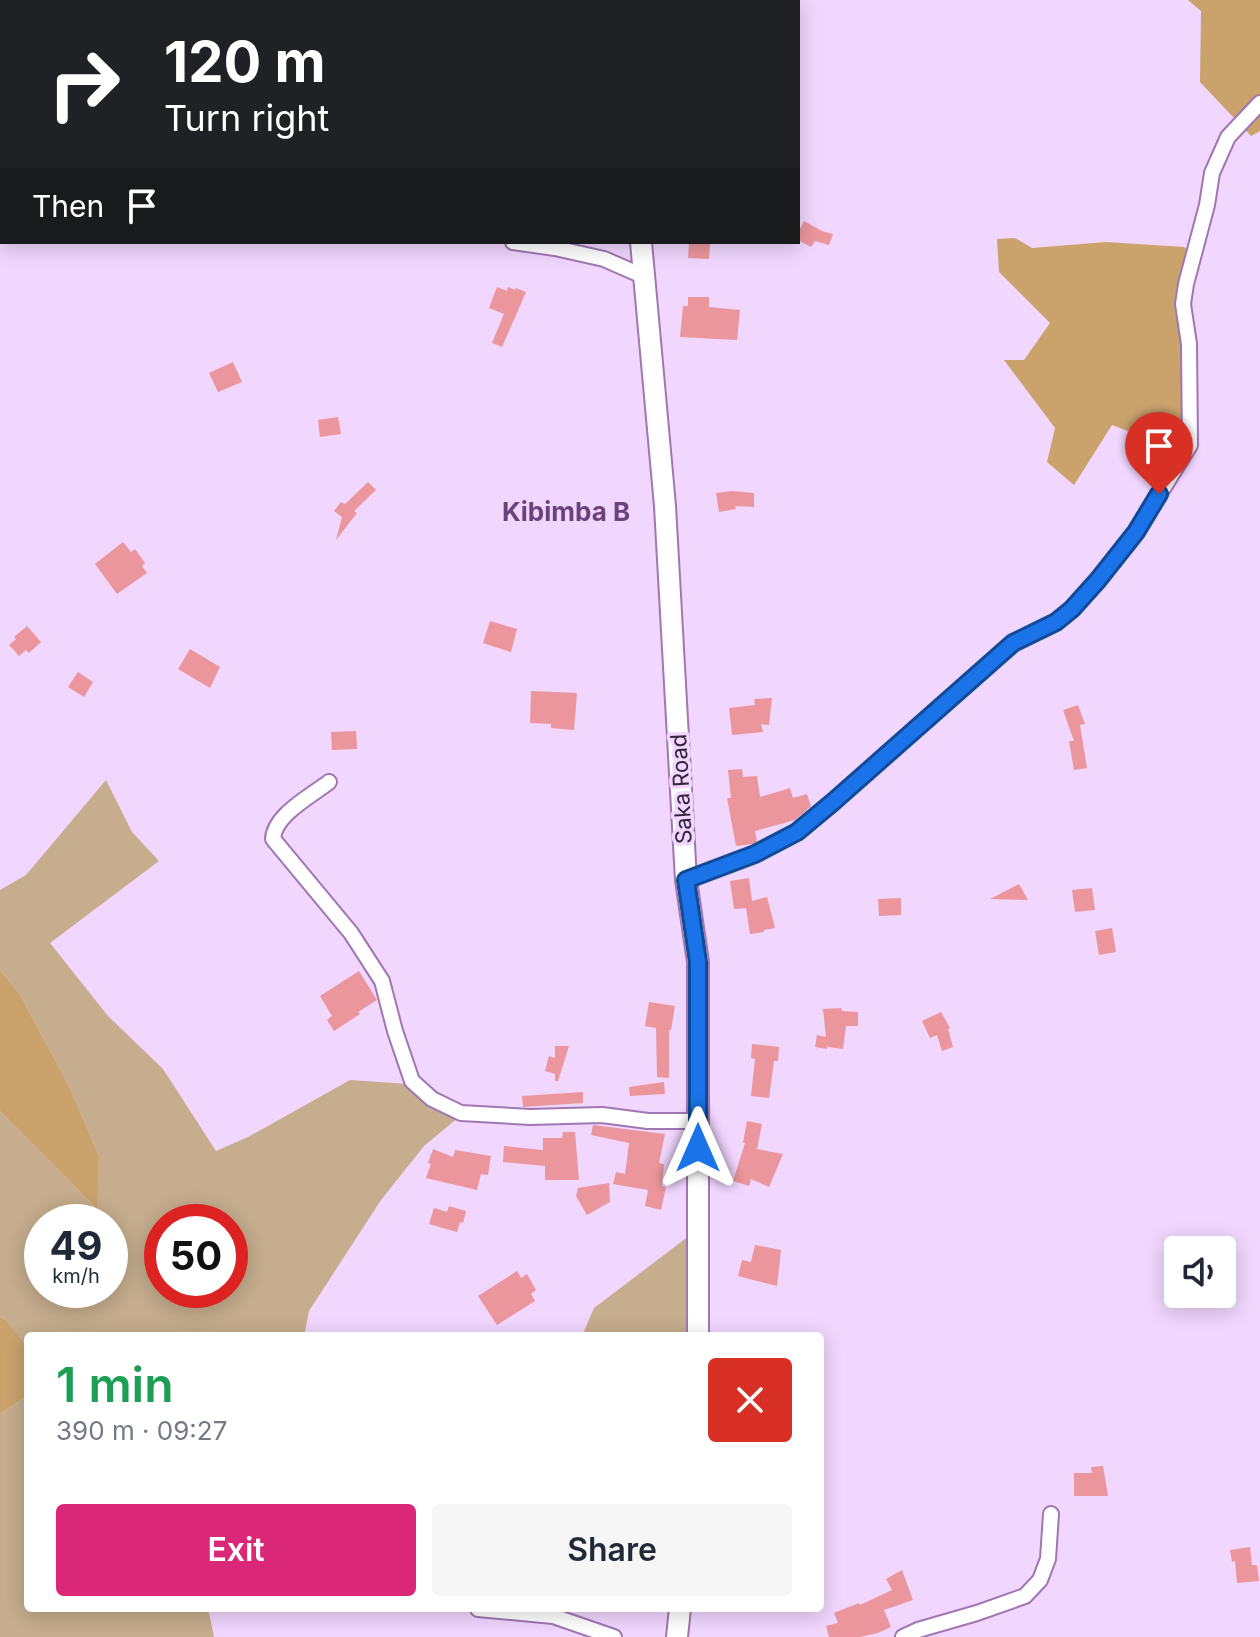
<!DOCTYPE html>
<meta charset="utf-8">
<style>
:root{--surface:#fff;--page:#f6f6f7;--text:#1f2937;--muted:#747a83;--accent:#db2777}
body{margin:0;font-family:Inter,sans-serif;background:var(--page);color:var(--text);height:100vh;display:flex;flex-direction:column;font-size:30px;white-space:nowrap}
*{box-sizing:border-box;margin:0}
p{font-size:26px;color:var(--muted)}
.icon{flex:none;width:44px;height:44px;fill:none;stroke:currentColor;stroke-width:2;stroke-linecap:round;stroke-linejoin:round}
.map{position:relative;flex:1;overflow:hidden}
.details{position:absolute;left:24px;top:1332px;width:800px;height:280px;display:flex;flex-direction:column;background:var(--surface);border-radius:8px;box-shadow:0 4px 20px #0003}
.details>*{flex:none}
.hud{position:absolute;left:0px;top:0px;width:800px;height:244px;box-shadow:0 4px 20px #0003;background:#202124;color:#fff;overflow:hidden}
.buttons{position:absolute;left:1164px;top:1236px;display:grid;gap:16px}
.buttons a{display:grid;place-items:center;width:72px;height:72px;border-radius:8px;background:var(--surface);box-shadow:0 4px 20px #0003;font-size:40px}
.speed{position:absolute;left:24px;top:1204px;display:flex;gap:16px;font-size:40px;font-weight:700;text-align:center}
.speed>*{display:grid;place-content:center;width:104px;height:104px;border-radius:50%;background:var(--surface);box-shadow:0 4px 20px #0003;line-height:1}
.speed small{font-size:20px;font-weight:400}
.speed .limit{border:12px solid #d22;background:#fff;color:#111}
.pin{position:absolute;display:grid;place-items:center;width:68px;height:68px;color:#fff;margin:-82px -34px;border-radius:50% 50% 50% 0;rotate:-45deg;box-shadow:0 0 8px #0007}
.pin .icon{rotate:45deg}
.me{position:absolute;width:88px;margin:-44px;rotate:0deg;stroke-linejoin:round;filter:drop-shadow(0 0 6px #0008)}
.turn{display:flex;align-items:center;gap:28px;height:168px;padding:0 32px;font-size:36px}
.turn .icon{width:104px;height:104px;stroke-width:2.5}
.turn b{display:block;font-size:56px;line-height:68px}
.then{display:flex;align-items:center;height:76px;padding:0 32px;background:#0003;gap:16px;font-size:30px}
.round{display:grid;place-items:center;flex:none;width:84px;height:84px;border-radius:8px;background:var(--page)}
.head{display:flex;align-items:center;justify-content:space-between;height:136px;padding:0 32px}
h1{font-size:48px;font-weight:600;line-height:60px;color:#1e9e55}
.button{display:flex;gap:16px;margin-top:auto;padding:16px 32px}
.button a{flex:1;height:92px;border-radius:8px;background:var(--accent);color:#fff;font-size:32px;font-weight:600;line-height:92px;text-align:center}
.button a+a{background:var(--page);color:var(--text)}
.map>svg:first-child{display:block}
</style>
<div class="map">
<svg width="1260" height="1637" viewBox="0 0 1260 1637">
<rect width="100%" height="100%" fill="#f1d6fe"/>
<g fill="#c5ad8d" fill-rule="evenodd">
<path d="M106 780 132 832 159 861 50 943 108 1016 163 1069 216 1151 248 1137 350 1080 408 1084 459 1117 424 1146 381 1200 309 1311 304 1336H28V1347L6 1320 0 1317V1111L96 1208 99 1156 69 1086 19 993 0 970V890L26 875ZM42 1222H110V1290H42ZM162 1222H230V1290H162Z"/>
<path d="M689 1236 687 1336H582L594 1308Z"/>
<path d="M28 1395V1608H208L214 1637H0V1414Z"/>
</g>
<g fill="#c9a26c">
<path d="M1188 0H1260V131L1251 136 1200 82 1201 11Z"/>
<path d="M1015 238 1032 248 1106 242 1184 247 1191 252 1185 345 1183 452 1112 425 1074 485 1047 462 1055 428 1004 360H1024L1050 323 999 272 997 239Z"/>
<path d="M0 970 19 993 69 1086 99 1156 97 1209 0 1111Z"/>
<path d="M0 1317 6 1320 28 1347V1395L0 1414Z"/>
</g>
<g fill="#ea969c">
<path d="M804 221 822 231 833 234 829 245 815 241 811 247 798 240V233Z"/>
<path d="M689 242H710L709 259 688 258Z"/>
<path d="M497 287 507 291 508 287 515 290 516 288 526 292 502 347 492 343 504 314 489 308Z"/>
<path d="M688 297H709V307L740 310 737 340 680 337 683 306H688Z"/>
<path d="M233 362 242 382 218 392 209 373Z"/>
<path d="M338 417 341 434 320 437 318 420Z"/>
<path d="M368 482 376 490 354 511 357 513 336 540 342 517 334 511 341 502 345 504Z"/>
<path d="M732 491 754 493V507L735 506 736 509 719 512 716 493Z"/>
<path d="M123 542 131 552 135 549 145 563 142 566 147 573 117 594 95 564Z"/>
<path d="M490 621 517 629 511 652 483 643Z"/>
<path d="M27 626 41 642 29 653 26 650 19 656 9 645 16 639 14 637Z"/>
<path d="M190 649 220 667 210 688 178 669Z"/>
<path d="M78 672 93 682 84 697 68 687Z"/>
<path d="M531 691 577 693 574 730 551 728V724L530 723Z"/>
<path d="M772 698 769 725 761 724 763 732 732 735 729 708 755 705 754 699Z"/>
<path d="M1078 705 1085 724 1080 725 1087 768 1074 770 1069 741H1074L1063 710Z"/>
<path d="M356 731 357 749 332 750 331 732Z"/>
<path d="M742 769 743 777 757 776 760 797 790 788 793 798 807 794 811 807 807 809V810L795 820 755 831 757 842 753 844 736 846 727 798H731L728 770Z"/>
<path d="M749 878 752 901 767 897 775 928 764 930V932L750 934 746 908 734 909 730 881Z"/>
<path d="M1019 884 1028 900 990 899Z"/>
<path d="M1092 888 1095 910 1075 912 1072 890Z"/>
<path d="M901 898V915L879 916 878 899Z"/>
<path d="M1112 928 1116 952 1099 955 1095 931Z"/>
<path d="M359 971 377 1000 358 1012 360 1014 334 1031 327 1020 332 1016 320 996Z"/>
<path d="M649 1002 675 1006 671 1030H669V1078L657 1077 656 1028 645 1026Z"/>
<path d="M841 1008 842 1011 858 1012V1026H846L843 1049 828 1047 827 1045V1049L815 1047 817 1035 826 1037 823 1009Z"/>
<path d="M941 1012 950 1028 948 1029 953 1047 942 1051 937 1035 930 1038 922 1021Z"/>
<path d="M752 1044 779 1047 778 1061H774L769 1098 751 1096 755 1059 751 1058Z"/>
<path d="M555 1046H569L558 1081H555V1074L545 1071 549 1056 555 1058Z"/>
<path d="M664 1082 665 1094 630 1096 629 1087Z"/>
<path d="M583 1092V1103L523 1107 522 1096Z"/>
<path d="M747 1121 762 1124 757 1149 783 1154 769 1187 751 1179 749 1186 733 1181 745 1143H743Z"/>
<path d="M593 1125 665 1134 659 1163 664 1164 662 1186 666 1187 661 1210 645 1206 648 1190 613 1184 616 1172 625 1174 629 1143 591 1135Z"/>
<path d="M563 1132H575L579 1180H545V1166L503 1162 504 1146 543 1150V1138H562Z"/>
<path d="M433 1149 453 1157 455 1150 491 1156 488 1175 481 1174 477 1190 426 1178 431 1164 428 1163Z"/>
<path d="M609 1183 610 1202 587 1215 576 1196 578 1188Z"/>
<path d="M449 1206 466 1211 463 1223 460 1222 457 1232 429 1224 434 1208 447 1212Z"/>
<path d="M755 1245 781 1250 777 1286 738 1276 742 1260 751 1262Z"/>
<path d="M517 1271 521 1278 527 1274 536 1290 531 1294 535 1301 497 1325 478 1296Z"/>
<path d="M1103 1466 1108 1496H1074V1473H1092L1091 1467Z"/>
<path d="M1250 1547 1252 1565H1257L1259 1581 1237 1583 1235 1561 1232 1562 1230 1550Z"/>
<path d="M902 1570 913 1600 884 1610 891 1627 878 1633 860 1637H829L826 1626 838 1623 834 1613 859 1603 860 1605 892 1590 886 1579Z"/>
</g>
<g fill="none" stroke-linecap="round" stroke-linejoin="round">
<g stroke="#a076b3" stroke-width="18">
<g id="street">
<path d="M201 0 204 2"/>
<path d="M513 242 555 248 604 259 643 276"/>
<path d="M329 782C311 796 274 815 273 839L351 933 382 981 395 1031 412 1081 432 1099 461 1113 530 1117 602 1115 648 1121H698"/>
<path d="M686 880 755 854 797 832 833 802 1013 643 1056 622 1072 609 1098 580 1136 532 1190 445 1189 344 1183 304 1186 284 1207 205 1212 173 1228 137 1260 103"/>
<path d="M478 1609 553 1616 614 1637"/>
<path d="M903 1637 918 1630 977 1613 1025 1596 1040 1580 1048 1559 1051 1514"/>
</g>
</g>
<g stroke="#a076b3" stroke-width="24">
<g id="secondary">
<path d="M639 0V2"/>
<path d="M641 242 665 506 686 880 698 962V1336"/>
<path d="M677 1637 680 1608"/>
</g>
</g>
<use href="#street" stroke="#fff" stroke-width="14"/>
<use href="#secondary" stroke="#fff" stroke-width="20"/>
</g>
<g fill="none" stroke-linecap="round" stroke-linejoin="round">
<g stroke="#114b97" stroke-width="20">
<path id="route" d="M698 1148V962L686 880 755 854 797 832 833 802 1013 643 1056 622 1072 609 1098 580 1136 532 1159 494"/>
</g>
<use href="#route" stroke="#1a73e8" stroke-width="14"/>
</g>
<g text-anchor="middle" stroke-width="7" stroke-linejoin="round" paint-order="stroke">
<g font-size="22" fill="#35243d" stroke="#f1d6fe">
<text transform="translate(681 789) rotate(-93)" y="8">Saka Road</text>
</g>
<g font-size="26" font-weight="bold" fill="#6b437c" stroke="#f1d6fe">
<text x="566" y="521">Kibimba B</text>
</g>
</g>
</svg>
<div class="buttons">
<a><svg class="icon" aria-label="sound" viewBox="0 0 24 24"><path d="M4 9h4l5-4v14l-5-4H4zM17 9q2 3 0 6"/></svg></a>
</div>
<div class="speed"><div>49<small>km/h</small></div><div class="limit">50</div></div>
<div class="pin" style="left:1159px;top:494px;background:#d93025"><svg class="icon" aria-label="arrive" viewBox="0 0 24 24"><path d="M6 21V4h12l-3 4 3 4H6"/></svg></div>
<svg class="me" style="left:698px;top:1148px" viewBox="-20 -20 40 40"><path d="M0-17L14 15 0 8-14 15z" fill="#1a73e8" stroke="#fff" stroke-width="4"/></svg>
<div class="hud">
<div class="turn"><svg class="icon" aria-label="right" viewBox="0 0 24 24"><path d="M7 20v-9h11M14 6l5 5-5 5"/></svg><div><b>120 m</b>Turn right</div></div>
<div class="then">Then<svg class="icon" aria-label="arrive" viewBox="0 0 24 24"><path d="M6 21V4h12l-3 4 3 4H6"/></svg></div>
</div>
<section class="details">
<div class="head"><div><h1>1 min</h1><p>390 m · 09:27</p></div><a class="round" style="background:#d93025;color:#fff"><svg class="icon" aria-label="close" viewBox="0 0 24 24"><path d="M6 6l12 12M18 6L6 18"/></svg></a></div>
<div class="button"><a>Exit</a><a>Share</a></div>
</section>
</div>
